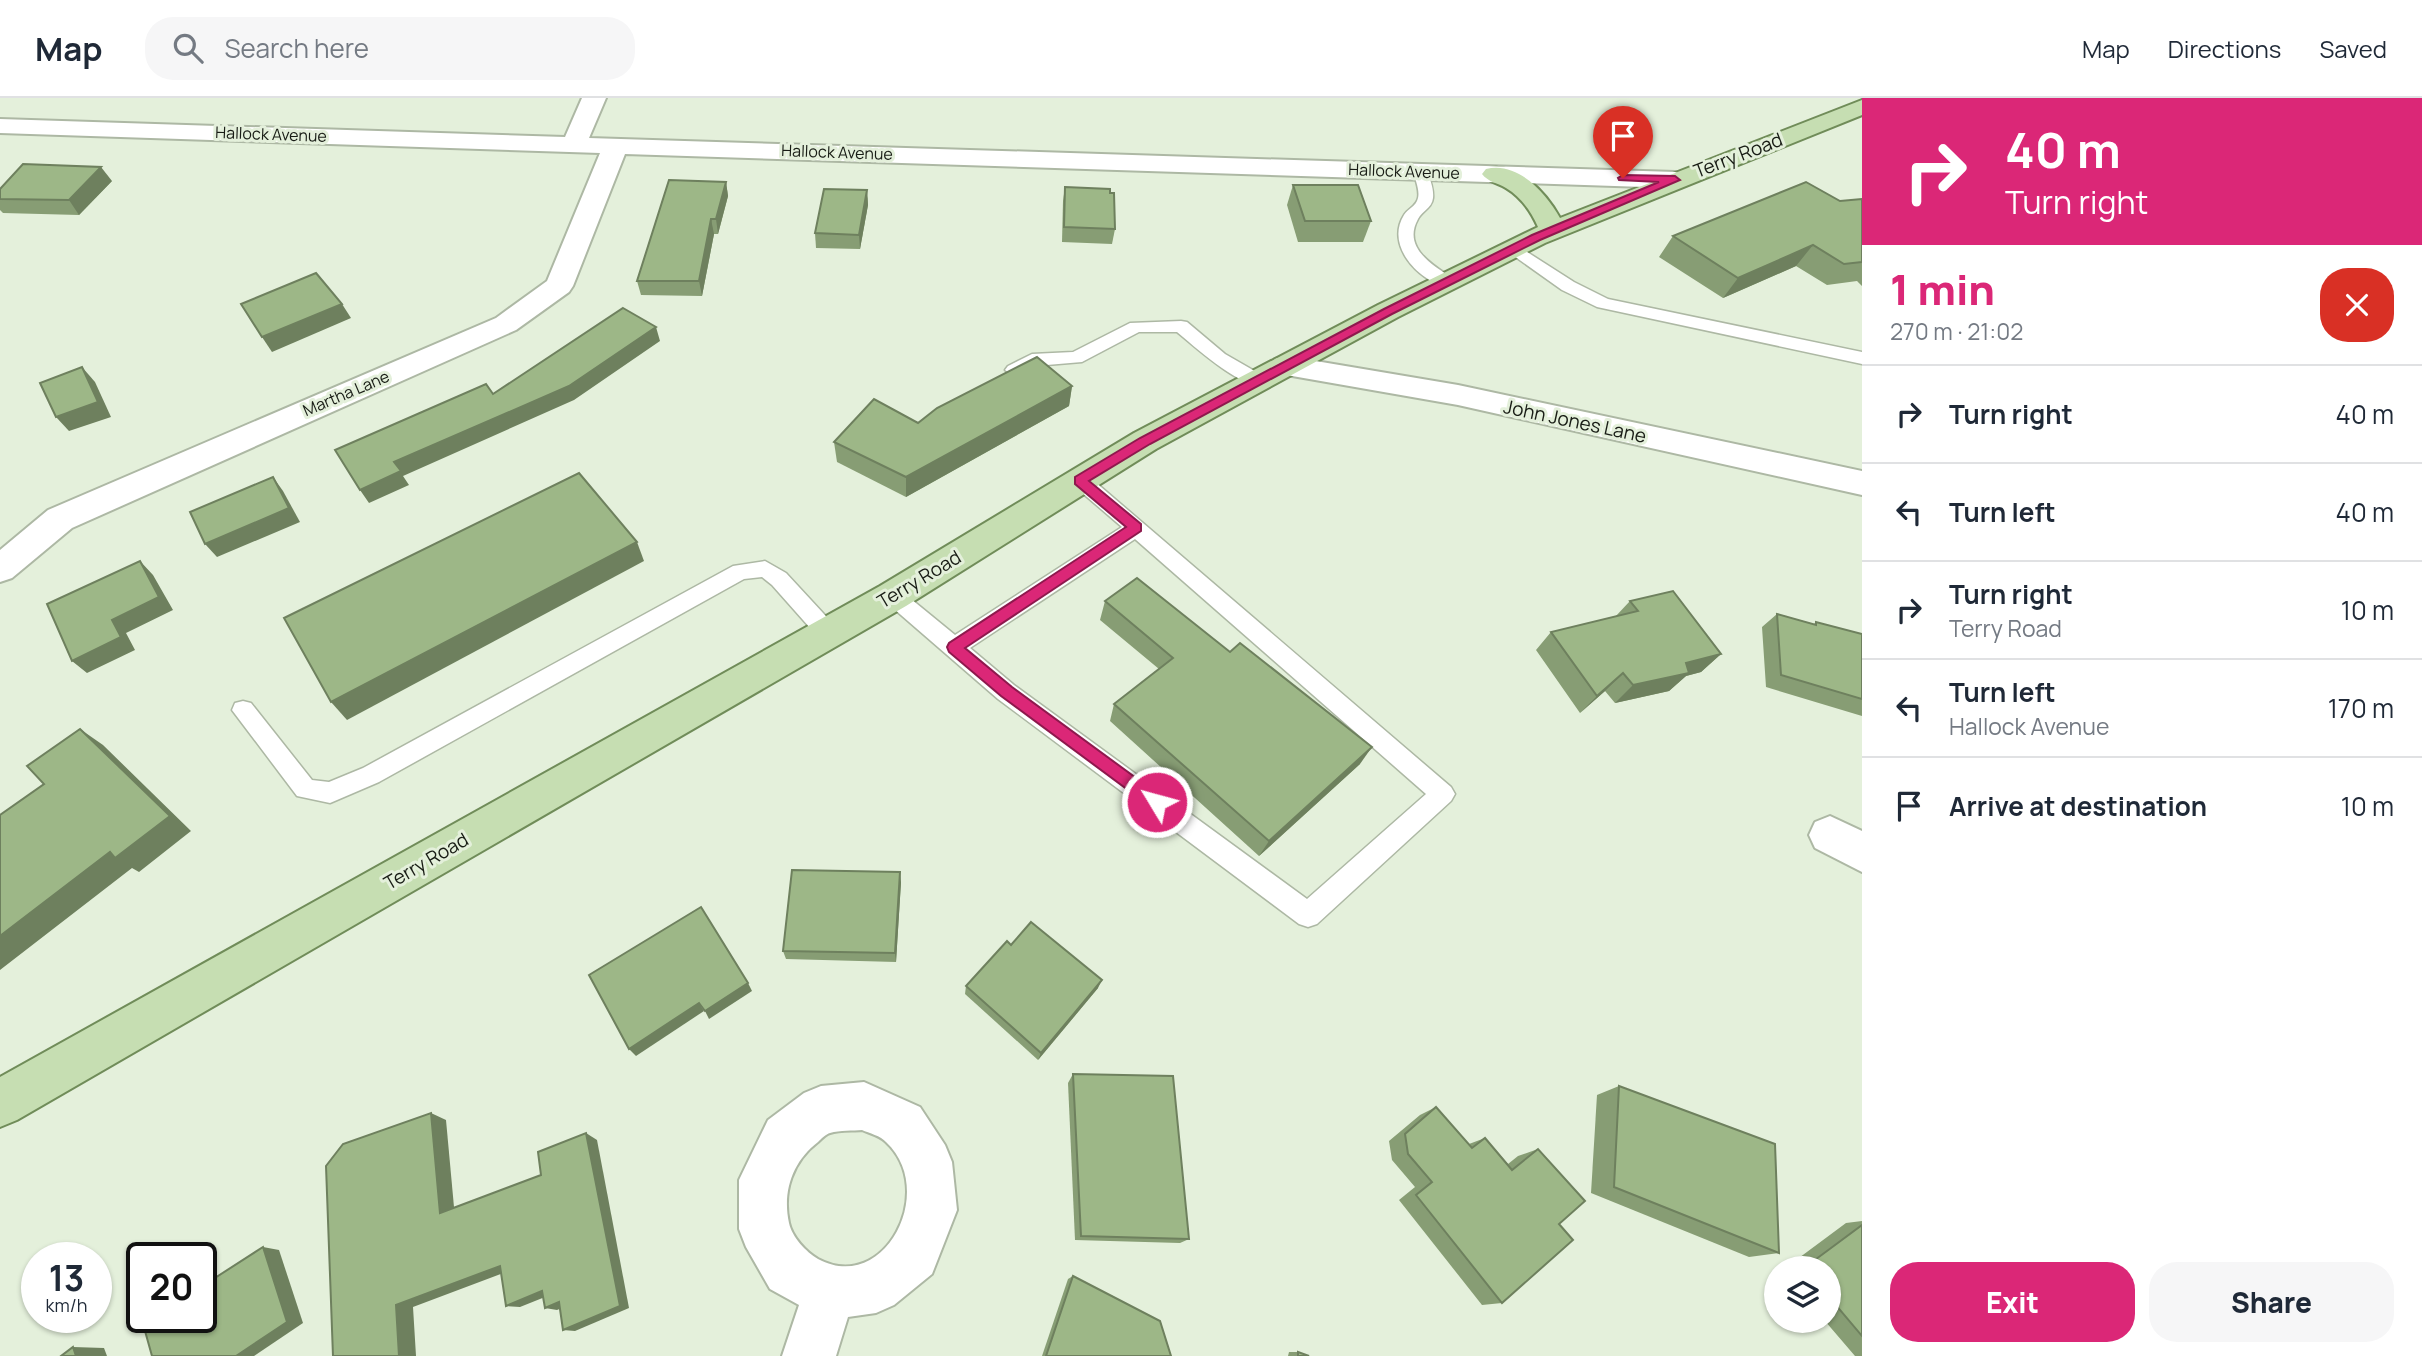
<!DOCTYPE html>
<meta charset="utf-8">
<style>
:root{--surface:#fff;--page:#f6f6f7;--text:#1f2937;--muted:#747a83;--line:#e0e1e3;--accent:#db2777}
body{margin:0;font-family:Manrope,sans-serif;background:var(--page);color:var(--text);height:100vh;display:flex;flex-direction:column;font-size:26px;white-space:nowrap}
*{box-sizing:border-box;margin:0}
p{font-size:23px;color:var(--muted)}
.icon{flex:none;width:38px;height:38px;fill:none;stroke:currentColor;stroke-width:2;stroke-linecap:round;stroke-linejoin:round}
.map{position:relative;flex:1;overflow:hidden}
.details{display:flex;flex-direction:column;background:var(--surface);width:560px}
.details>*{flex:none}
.top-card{background:#db2777;color:#fff;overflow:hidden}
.fabs{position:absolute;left:1764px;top:1158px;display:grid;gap:14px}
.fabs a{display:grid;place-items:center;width:77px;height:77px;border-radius:50%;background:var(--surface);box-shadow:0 2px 5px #0004;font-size:35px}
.speed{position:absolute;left:21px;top:1144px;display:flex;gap:14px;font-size:35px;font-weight:700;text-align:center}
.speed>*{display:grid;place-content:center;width:91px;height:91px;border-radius:50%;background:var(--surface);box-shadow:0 2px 5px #0004;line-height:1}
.speed small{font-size:18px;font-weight:400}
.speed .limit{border:4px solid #111;border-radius:10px;background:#fff;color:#111}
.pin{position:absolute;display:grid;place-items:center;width:60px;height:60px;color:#fff;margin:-72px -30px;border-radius:50% 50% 50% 0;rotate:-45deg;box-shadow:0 0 7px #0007}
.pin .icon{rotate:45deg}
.me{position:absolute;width:77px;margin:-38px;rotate:307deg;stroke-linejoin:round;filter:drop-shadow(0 0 5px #0008)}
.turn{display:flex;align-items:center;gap:24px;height:147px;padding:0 28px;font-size:32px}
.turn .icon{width:91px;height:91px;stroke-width:2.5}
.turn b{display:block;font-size:49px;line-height:60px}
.round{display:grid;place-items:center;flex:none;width:74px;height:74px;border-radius:28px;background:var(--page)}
.head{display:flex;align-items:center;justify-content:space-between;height:119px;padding:0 28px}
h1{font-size:42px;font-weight:800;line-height:52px;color:var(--accent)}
.action{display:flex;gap:14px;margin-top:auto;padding:14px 28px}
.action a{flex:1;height:80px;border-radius:28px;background:var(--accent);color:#fff;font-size:28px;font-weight:800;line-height:80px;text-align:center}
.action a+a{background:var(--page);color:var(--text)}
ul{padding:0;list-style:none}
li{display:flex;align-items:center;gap:21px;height:98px;padding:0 28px;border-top:2px solid var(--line)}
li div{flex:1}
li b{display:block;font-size:26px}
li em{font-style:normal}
header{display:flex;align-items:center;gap:42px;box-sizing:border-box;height:98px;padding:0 35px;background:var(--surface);border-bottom:2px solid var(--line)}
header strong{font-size:33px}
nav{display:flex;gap:38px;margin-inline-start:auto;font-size:24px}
.search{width:490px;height:63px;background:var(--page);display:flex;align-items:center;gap:18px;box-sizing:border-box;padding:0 24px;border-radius:28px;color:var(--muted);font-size:26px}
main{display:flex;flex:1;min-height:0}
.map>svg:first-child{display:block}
</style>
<header>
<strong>Map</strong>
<div class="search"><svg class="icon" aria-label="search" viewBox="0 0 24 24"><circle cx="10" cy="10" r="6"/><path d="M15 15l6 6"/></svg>Search here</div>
<nav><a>Map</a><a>Directions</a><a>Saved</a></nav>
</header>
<main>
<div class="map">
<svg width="1862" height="1258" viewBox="0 0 1862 1258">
<rect width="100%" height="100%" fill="#e4f0db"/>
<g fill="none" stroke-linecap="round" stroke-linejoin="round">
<g stroke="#adb8a4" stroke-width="3">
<g id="service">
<path d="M1420 69 1427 73C1430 81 1434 91 1433 100 1432 110 1422 113 1418 121 1402 150 1433 167 1452 180L1454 184 1446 189C1418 182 1385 147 1404 117 1408 110 1416 109 1418 100 1420 92 1415 81 1413 73Z"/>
<path d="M1513 145 1574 184 1608 201 1862 254V266L1597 209 1562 192 1507 153 1505 150Z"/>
<path d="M1181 223 1187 224 1225 256 1265 279 1268 283 1265 287C1243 293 1194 248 1177 234H1139L1082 264 1035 268 1014 278 1005 272 1008 268 1032 256 1073 254 1130 225Z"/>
<path d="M1080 375 1087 377 1451 689 1455 696 1451 703 1317 826 1308 829 1299 826 998 601 886 504 883 498 886 492 893 490 900 492 955 537 1122 429 1073 387 1070 382 1073 377ZM1135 441 1426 696 1307 801 1014 587 970 550Z"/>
<path d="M765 463 786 475 835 528 838 534 835 540 827 543 819 540 772 487 762 479 744 481 379 684 330 705 297 698 232 612 235 605 243 603 251 605 312 682 329 684 363 670 733 468Z"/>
</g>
</g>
<g stroke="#adb8a4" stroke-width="4">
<g id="minor">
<path d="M582 0H606L589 40 1675 74 1684 77 1688 82 1684 87 1675 90 625 56 573 188 569 194 516 232 72 430 12 480 0 484V452L48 412 496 220 547 183 600 55 0 35V21L565 39Z"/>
<path d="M1286 258 1458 287 1862 373V397L1458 307 1275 275 1271 268 1275 261Z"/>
<path d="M1830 718 1862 733V774L1815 750 1809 737 1815 724Z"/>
<path d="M864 984 920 1009 945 1047 952 1064 957 1112 932 1176 894 1207 876 1215 848 1219 836 1258H782L799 1207 770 1191 746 1149 739 1131V1082L768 1022 804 995 821 988ZM862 1032C869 1035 881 1038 886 1044 938 1092 885 1197 818 1161 806 1154 792 1139 789 1125 782 1093 793 1063 818 1044 821 1041 826 1036 830 1035 840 1032 853 1033 862 1032Z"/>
</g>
</g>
<g stroke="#708c59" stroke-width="4">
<path id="primary" d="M1862 2V17L1545 145 1398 219 1156 351 906 508 17 1022 0 1029V979L880 488 1134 335 1378 207 1538 129C1531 113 1521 99 1506 90 1498 85 1488 84 1482 76L1486 71C1518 63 1546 95 1560 120Z"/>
</g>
<use href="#service" fill="#fff" fill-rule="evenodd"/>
<use href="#minor" fill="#fff" fill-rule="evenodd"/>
<use href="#primary" fill="#c6deb2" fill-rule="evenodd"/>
</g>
<g fill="#879d74">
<path d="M112 83 79 117 3 115 0 112V91Z"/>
<path d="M726 84 728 98 718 136H714L702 198 641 197 637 183Z"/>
<path d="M1293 87 1371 123 1363 144H1298L1287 107Z"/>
<path d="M1065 89 1115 131 1112 146 1062 144 1063 103Z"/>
<path d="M867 92 868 107 860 151 816 150 815 135Z"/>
<path d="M1862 101V188L1857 183 1827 187 1796 168 1723 200 1659 159 1673 138 1840 103Z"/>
<path d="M1072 288 1069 308 906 399 837 364 834 344Z"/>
<path d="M1105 503 1360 666 1259 758 1110 623 1114 606 1159 571 1100 522Z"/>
<path d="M1630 503 1721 556 1701 574 1686 578 1669 593 1615 605 1605 593 1580 615 1536 552 1551 534 1615 519Z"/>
<path d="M1777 516 1814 526 1816 524 1862 536V618L1766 589 1762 529Z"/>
<path d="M901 784 896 864 786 861 783 853Z"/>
<path d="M1011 847 1098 890 1038 962 965 896 966 888Z"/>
<path d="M1073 976 1189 1141 1180 1145 1075 1142 1068 985Z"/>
<path d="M1619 988 1779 1155 1749 1159 1591 1095 1597 997Z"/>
<path d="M1436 1009 1469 1046 1485 1040 1508 1066 1518 1058 1538 1051 1559 1126 1502 1205 1482 1207 1399 1102 1415 1089 1392 1062 1389 1043 1420 1017Z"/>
<path d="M1862 1123V1258H1855L1825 1223H1829V1171H1784L1846 1125Z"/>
<path d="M1073 1178 1171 1258H1042L1068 1181Z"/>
<path d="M1289 1254H1298L1309 1258H1288Z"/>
</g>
<g fill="#6e805e">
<path d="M101 69 112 83 79 117 69 102Z"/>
<path d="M726 84 728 98 718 136 716 121Z"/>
<path d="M867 92 868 107 860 151 859 137Z"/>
<path d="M711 121 714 136 702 198 699 183Z"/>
<path d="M1813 147 1796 168 1723 200 1738 180Z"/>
<path d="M342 206 351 220 272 254 262 239Z"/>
<path d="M656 229 660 243 574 302 403 378 409 387 369 405 360 392 394 364Z"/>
<path d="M82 269 95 284 111 319 69 333 56 319Z"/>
<path d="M1072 288 1069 308 906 399V379Z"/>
<path d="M273 379 283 393 300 424 217 459 205 446Z"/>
<path d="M637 444 644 463 347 622 331 604Z"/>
<path d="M140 463 153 477 173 512 126 535 135 552 87 575 72 563 112 522Z"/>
<path d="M1721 556 1701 574 1686 578 1669 593 1615 605 1633 587 1686 565Z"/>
<path d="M1623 575 1605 593 1580 615 1597 598Z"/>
<path d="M80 631 103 647 191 733 139 774 132 770 0 872V838Z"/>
<path d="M1372 649 1360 666 1259 758 1269 743Z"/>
<path d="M900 774 901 784 896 864 895 855Z"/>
<path d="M1102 882 1098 890 1038 962 1041 955Z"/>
<path d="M748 885 752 893 709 921 705 913Z"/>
<path d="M699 905 704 913 636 958 629 951Z"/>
<path d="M431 1015 446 1022 455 1120 440 1115Z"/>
<path d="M586 1035 597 1042 629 1210 575 1233 563 1232Z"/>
<path d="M263 1149 279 1152 303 1225 254 1258H236Z"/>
<path d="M500 1168 514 1171 413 1209 416 1258H399L396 1207Z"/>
<path d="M201 1176 219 1178 204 1187Z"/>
<path d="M542 1193 555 1195 520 1209 506 1208Z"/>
<path d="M559 1204 571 1206 557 1212 545 1210Z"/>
<path d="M73 1249 104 1250 107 1258H76Z"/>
</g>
<g fill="#9db787" stroke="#6e805e" stroke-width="2">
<path d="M23 66 101 69 69 102 0 101V91Z"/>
<path d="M669 82 726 84 716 121H711L699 183H637Z"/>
<path d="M1806 84 1840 103 1862 101V164L1844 166 1813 147 1738 180 1673 138Z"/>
<path d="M1293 87H1358L1371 123H1305Z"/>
<path d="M1065 89 1110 91V95H1114L1115 131 1064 129Z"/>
<path d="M824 91 867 92 859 137 815 135Z"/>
<path d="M316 175 342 206 262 239 241 206Z"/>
<path d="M623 210 656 229 569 288 394 364 401 373 360 392 335 352 486 286 493 296Z"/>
<path d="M1037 259 1072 288 906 379 834 344 874 301 918 325 937 310Z"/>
<path d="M82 269 98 304 56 319 40 285Z"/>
<path d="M579 375 637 444 331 604 284 520Z"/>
<path d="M273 379 289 410 205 446 190 414Z"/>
<path d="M140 463 159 499 112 522 121 539 72 563 47 506Z"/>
<path d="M1137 480 1230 554 1240 545 1372 649 1269 743 1114 606 1173 560 1105 503Z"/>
<path d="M1673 493 1721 556 1686 565 1689 575 1633 587 1623 575 1597 598 1551 534 1638 513 1630 503Z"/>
<path d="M1777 516 1816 527V524L1862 536V601L1781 577Z"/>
<path d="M80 631 170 718 115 760 110 754 0 838V717L44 686 27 668Z"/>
<path d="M792 772 900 774 895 855 783 853Z"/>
<path d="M701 809 748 885 705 913 699 905 629 951 589 877Z"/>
<path d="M1031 824 1102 882 1041 955 966 888 1007 843 1011 847Z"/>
<path d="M1073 976 1173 978 1189 1141 1081 1138Z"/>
<path d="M1619 988 1775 1046 1779 1155 1614 1089Z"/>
<path d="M1436 1009 1472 1050 1485 1040 1512 1072 1538 1051 1585 1103 1559 1126 1573 1142 1502 1205 1416 1097 1432 1084 1408 1056 1405 1036Z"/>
<path d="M431 1015 440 1115 541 1077 538 1054 586 1035 620 1208 563 1232 559 1204 545 1210 542 1193 506 1208 500 1168 396 1207 399 1258H333L326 1068 343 1046Z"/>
<path d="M1862 1127V1238L1829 1199V1171L1804 1170Z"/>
<path d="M263 1149 287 1224 236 1258H152L140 1215 142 1214V1220H201V1177L204 1187Z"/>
<path d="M1073 1178 1160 1223 1171 1258H1046Z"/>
<path d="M73 1249 76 1258H61Z"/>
<path d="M1298 1254 1309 1258H1298Z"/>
</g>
<path fill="#db2777" stroke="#8e194d" stroke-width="2" d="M1623 77 1675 78 1680 82 1540 142 1392 216 1150 346 1089 383 1141 426V433L965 550 1012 589 1162 699 1165 704 1162 709 1157 711 1151 709 1001 598 949 554 947 549 949 545 1126 429 1075 386V379L1140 340 1384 211 1532 137 1659 84 1619 82 1618 80Z"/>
<g text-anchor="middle" stroke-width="6" stroke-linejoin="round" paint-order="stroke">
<g font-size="16" fill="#181c15" stroke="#e4f0db">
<text transform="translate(271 36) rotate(2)" y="6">Hallock Avenue</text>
<text transform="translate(837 54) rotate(2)" y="6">Hallock Avenue</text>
<text transform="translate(1404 73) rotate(2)" y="6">Hallock Avenue</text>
<text transform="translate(346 295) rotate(-23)" y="6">Martha Lane</text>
</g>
<g font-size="19" fill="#181c15" stroke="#e4f0db">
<text transform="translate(1738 57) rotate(-21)" y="7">Terry Road</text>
<text transform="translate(1575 323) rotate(12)" y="7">John Jones Lane</text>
<text transform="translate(919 481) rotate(-31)" y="7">Terry Road</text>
<text transform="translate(426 763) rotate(-30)" y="7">Terry Road</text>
</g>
</g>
</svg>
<div class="fabs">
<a><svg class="icon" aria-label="layers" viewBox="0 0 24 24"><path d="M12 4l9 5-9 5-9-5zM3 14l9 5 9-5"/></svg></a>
</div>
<div class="speed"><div>13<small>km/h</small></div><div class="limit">20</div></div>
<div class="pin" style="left:1623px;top:80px;background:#d93025"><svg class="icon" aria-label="arrive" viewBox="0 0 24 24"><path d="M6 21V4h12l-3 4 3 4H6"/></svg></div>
<svg class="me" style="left:1157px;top:704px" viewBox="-20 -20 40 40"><circle r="17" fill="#db2777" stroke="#fff" stroke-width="3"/><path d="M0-11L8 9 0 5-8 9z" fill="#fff"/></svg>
</div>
<section class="details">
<div class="top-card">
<div class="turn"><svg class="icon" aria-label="right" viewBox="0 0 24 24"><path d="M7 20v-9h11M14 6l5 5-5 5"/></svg><div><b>40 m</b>Turn right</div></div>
</div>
<div class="head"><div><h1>1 min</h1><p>270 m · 21:02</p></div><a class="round" style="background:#d93025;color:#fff"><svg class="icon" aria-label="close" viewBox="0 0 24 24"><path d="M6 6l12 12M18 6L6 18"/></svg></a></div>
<ul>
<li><svg class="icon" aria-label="right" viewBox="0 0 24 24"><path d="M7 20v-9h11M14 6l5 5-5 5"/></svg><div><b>Turn right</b></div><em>40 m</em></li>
<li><svg class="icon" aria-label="left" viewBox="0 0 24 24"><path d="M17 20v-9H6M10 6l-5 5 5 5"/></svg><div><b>Turn left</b></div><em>40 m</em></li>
<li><svg class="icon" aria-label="right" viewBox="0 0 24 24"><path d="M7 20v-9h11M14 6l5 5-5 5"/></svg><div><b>Turn right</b><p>Terry Road</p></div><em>10 m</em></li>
<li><svg class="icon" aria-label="left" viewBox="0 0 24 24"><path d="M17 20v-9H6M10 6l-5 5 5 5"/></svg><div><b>Turn left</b><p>Hallock Avenue</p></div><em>170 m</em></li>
<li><svg class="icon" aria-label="arrive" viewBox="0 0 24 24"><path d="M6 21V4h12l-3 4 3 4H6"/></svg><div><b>Arrive at destination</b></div><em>10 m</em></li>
</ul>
<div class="action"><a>Exit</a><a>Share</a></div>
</section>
</main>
